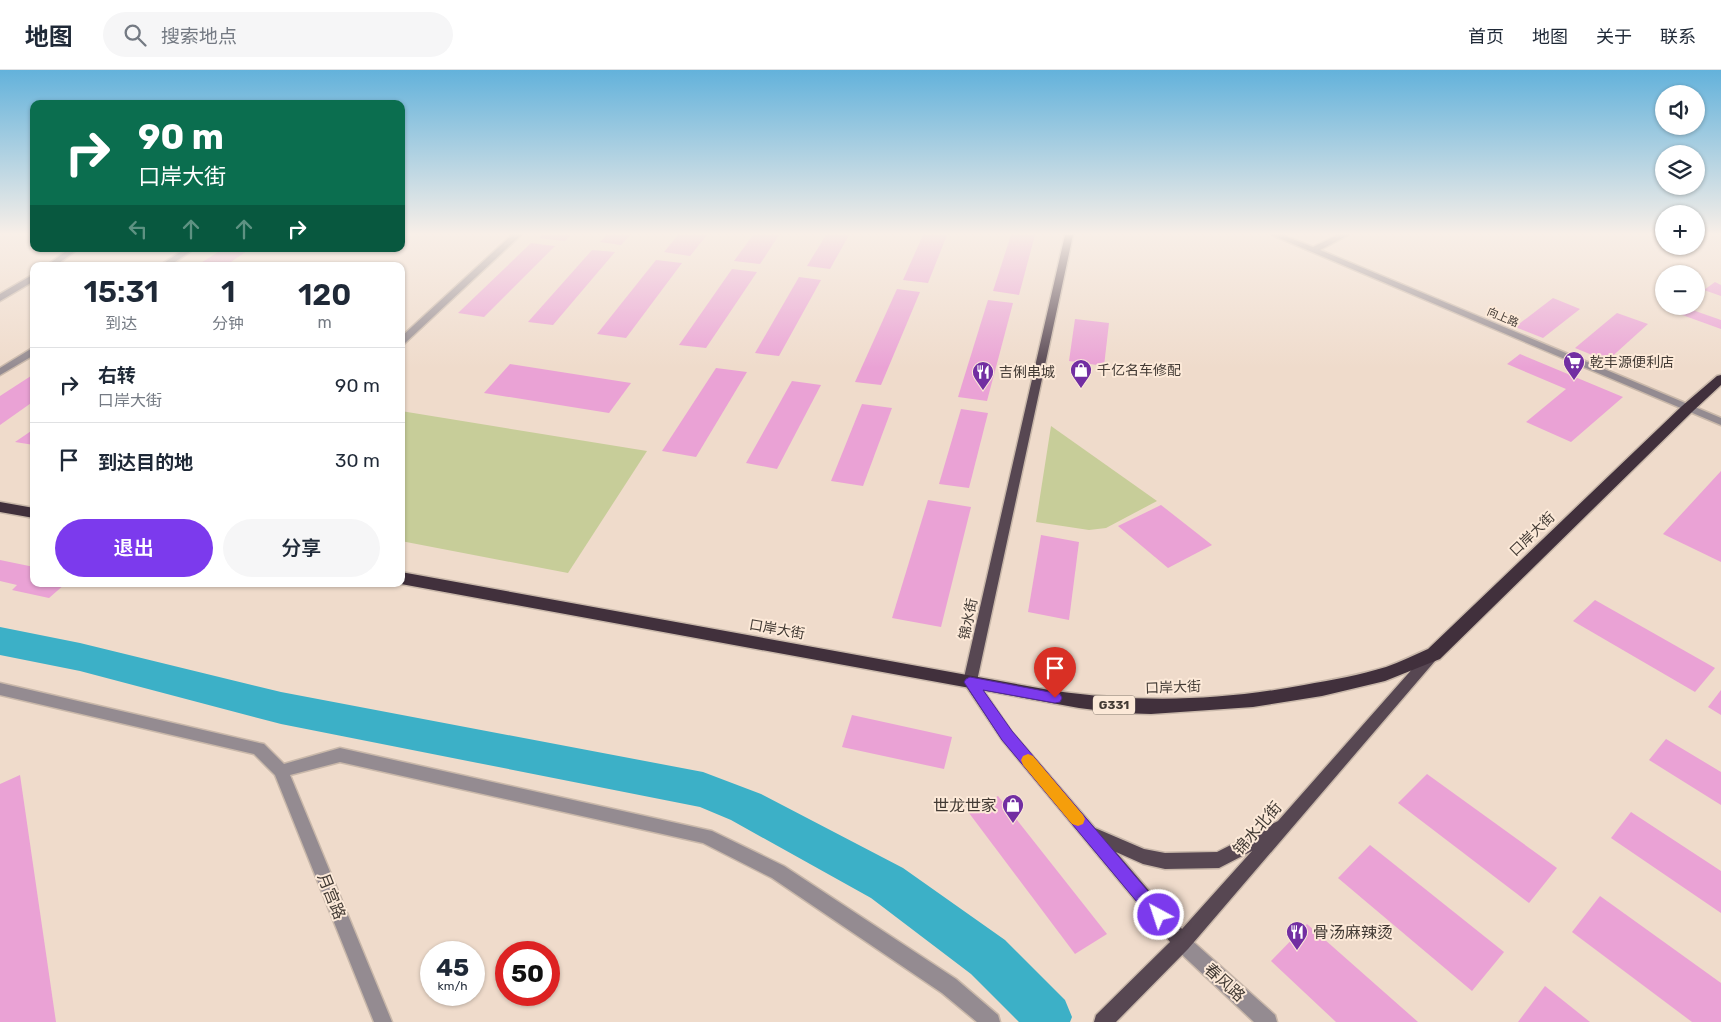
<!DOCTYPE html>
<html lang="zh">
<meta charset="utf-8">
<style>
:root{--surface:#fff;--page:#f6f6f7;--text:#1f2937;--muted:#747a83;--line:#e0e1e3;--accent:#7c3aed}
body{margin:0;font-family:Rubik,"Noto Sans SC",sans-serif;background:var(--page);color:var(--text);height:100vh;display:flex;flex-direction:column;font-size:19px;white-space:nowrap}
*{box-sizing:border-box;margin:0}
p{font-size:16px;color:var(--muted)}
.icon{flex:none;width:28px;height:28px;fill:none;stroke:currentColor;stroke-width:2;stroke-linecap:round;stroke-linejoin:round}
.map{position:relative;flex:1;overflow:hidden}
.drawer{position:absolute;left:30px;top:192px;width:375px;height:325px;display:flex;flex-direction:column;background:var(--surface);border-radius:10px;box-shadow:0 1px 4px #0004}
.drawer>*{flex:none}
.top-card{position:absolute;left:30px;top:30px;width:375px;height:152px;border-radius:10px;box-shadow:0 1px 4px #0004;background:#0b6e4f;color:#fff;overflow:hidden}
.tools{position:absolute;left:1655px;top:15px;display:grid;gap:10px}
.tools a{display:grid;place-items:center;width:50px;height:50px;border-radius:50%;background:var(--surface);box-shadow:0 1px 4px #0004;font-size:25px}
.speed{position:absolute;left:420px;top:871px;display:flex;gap:10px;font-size:25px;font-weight:700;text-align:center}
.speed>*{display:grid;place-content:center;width:65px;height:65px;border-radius:50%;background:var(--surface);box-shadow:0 1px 4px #0004;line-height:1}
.speed small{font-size:12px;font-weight:400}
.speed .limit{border:8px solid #d22;background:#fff;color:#111}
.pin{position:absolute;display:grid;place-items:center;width:42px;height:42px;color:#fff;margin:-51px -21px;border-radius:50% 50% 50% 0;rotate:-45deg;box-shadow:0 0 5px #0007}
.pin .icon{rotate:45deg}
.me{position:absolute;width:55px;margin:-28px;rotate:320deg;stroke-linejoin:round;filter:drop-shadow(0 0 4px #0008)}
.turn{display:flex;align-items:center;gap:18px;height:105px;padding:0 25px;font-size:22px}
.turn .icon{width:65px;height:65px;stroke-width:2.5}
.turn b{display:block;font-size:35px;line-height:42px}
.lanes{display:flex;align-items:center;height:48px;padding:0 25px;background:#0003;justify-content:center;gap:25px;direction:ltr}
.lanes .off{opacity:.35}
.eta{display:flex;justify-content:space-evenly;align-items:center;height:85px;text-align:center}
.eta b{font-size:30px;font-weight:600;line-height:35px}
.primary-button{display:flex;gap:10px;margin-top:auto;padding:10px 25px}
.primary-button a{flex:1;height:58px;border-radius:30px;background:var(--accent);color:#fff;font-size:20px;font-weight:600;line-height:58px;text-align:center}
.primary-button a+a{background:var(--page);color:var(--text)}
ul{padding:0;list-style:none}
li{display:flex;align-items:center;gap:15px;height:75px;padding:0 25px;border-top:1px solid var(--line)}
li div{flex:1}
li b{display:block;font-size:19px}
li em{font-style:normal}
header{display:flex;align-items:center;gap:30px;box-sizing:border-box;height:70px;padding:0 25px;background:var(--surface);border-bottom:1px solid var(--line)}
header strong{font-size:24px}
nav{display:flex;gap:28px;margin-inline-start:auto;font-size:18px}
.search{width:350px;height:45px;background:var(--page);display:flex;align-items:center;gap:12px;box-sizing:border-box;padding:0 18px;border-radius:28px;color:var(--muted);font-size:19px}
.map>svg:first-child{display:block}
</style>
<header>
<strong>地图</strong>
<div class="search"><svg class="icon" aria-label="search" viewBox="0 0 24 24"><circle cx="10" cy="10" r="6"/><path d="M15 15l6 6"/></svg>搜索地点</div>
<nav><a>首页</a><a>地图</a><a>关于</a><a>联系</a></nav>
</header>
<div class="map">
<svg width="1721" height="952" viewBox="0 0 1721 952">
<rect width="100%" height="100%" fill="#efdbcb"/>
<g fill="#c7cd99">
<path d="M401 341 647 381 568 503 401 471Z"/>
<path d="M1051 356 1157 431 1106 458 1089 460 1036 452Z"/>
</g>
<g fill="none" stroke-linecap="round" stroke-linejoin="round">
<path fill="#3cb0c7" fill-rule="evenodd" d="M0 557 80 573 281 622 703 702 761 724 903 798 1005 870 1065 930 1072 947 1070 952H1019L971 904 871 828 731 750 700 737 281 654 80 601 0 585Z"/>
</g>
<g fill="#eaa2d5">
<path d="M542 165H571L565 171 539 168Z"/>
<path d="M607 165H630L621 175 600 172Z"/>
<path d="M678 165H707L690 186 664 182Z"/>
<path d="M753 165H779L760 194 734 191Z"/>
<path d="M826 165H849L830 199 807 196Z"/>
<path d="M923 165H947L928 213 903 210Z"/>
<path d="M1011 165H1035L1019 225 993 221Z"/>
<path d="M531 173 555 176 484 247 458 243Z"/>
<path d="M223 179H250L225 196H196Z"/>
<path d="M592 180 615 182 553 255 528 252Z"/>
<path d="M656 190 682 193 626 268 597 264Z"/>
<path d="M732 199 757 202 706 278 679 275Z"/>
<path d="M799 207 821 210 779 286 755 283Z"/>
<path d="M1715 212 1721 215V226L1704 220Z"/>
<path d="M897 219 920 222 881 315 855 312Z"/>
<path d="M1553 228 1580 239 1543 268 1515 257Z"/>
<path d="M988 230 1013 233 987 331 958 327Z"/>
<path d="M1681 236 1721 250V259L1674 242Z"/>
<path d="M1617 243 1648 254 1607 291 1575 278Z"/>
<path d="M1075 249 1109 253 1104 296 1069 291Z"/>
<path d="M1520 284 1623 327 1571 372 1526 352 1566 319 1507 294Z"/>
<path d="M510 294 631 313 609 343 484 323Z"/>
<path d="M716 298 747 302 696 387 662 381Z"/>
<path d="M34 304V331L0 355V326Z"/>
<path d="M792 311 821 315 777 399 746 393Z"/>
<path d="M862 334 892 338 863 416 831 411Z"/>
<path d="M961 339 988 343 969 418 939 414Z"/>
<path d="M34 359V375L15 372Z"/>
<path d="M1721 401V492L1663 464Z"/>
<path d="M928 430 971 437 941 557 892 548Z"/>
<path d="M1161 435 1212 475 1168 498 1118 456Z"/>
<path d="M1041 465 1079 472 1069 550 1028 542Z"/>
<path d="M0 490 34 497V514H65L49 528 12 520 17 515 0 511Z"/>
<path d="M1595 530 1715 598 1695 622 1573 551Z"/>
<path d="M1721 620V645L1708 637Z"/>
<path d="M852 645 952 667 944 699 842 677Z"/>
<path d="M1666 669 1721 702V735L1649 690Z"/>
<path d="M1427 704 1557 798 1529 833 1398 733Z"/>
<path d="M20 705 56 952H0V714Z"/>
<path d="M998 726 1107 864 1075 884 969 743Z"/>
<path d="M1631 742 1721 801V843L1611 768Z"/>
<path d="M1370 775 1504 882 1472 921 1338 808Z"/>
<path d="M1600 826 1721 913V952H1692L1572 862Z"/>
<path d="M1307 854 1418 952H1336L1271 891Z"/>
<path d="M1545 916 1590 952H1518Z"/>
</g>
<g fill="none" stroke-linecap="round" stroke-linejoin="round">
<g stroke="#c9b8aa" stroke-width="3">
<g id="minor">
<path d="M512 165H521L404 274 401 275V267Z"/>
<path d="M1272 165H1282L1313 177 1338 165H1348L1320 180 1721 348V355Z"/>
<path d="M69 179H78L55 196H46Z"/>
<path d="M185 179H194L169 196H159Z"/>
<path d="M34 204V211L0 231V224Z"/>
<path d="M34 277V285L0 305V298Z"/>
<path d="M0 613 259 673 264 674 284 694 340 678 712 761 784 796 956 909 998 945 1000 952H977L942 923 772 808 703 773 340 692 290 705 392 952H374L275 705 254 684 0 625Z"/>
<path d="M1182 864 1188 867 1275 945 1277 952H1254L1176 879 1173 873 1176 867Z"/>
</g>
</g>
<g stroke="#c9b8aa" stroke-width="3">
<path id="major" d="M1065 165H1073L977 611 1012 662 1095 758 1144 779 1165 783 1217 782 1278 751 1429 580 1434 579 1439 580 1441 584 1188 879 1116 952H1094L1096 945 1170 872 1002 670 963 612ZM1252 781 1182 859 1116 782 1143 794 1165 799 1219 798Z"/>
</g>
<g stroke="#c9b8aa" stroke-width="3">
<g id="highway">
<path d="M1721 305V315L1692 342 1440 589 1385 611 1322 626 1253 637 1151 644 1119 643 1079 638 401 514V502L1055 621C1142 633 1218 631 1304 615 1332 610 1360 605 1386 597 1400 592 1414 585 1428 579L1682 336 1717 306Z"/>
<path d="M0 432 34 438V448L0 442Z"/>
</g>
</g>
<use href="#minor" fill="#948b91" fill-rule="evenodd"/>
<use href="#major" fill="#574752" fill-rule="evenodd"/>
<use href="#highway" fill="#41303c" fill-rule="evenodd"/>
</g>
<linearGradient id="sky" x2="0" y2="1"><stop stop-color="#63b2db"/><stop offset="0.55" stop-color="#f8efe8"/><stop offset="1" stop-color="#f8efe8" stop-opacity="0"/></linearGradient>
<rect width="1721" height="298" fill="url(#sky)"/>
<path fill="#7c3aed" stroke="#51269a" d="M970 607 1060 624 1062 628 1060 632 1055 633 983 620 1012 661 1164 840 1167 845 1164 851 1159 853 1153 851 1002 670 964 612 966 609Z"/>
<path fill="#f59e0b" d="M1028 684 1033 686 1083 745 1085 749 1083 754 1078 756 1072 754 1023 695 1021 690 1023 686Z"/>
<defs>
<g id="supermarket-pin" transform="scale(1.125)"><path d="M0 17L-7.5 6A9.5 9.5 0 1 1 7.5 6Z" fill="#722ea2" stroke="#fce9d8"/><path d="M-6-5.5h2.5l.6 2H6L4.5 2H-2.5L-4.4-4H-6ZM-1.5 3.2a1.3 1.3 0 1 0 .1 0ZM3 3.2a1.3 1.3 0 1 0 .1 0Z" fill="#fff"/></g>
<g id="shop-pin" transform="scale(1.125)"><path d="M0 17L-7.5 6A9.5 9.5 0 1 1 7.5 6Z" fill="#722ea2" stroke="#fce9d8"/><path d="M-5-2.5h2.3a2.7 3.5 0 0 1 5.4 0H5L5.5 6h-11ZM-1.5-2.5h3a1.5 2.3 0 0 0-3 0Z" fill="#fff"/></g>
<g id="restaurant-pin" transform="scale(1.125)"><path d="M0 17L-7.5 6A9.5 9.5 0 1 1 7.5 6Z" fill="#722ea2" stroke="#fce9d8"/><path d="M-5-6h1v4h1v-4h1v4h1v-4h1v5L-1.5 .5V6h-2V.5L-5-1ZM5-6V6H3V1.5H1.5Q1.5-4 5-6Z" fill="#fff"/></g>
</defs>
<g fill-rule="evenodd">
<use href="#supermarket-pin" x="1574" y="292"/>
<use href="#shop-pin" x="1081" y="300"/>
<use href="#restaurant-pin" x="983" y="302"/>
<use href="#shop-pin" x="1013" y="735"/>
<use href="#restaurant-pin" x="1297" y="862"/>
</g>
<g text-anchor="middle" stroke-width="4" stroke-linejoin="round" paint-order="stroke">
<g font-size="11" fill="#423a34" stroke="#fce9d8">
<text transform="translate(1503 247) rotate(23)" y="4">向上路</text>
</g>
<rect fill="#fce9d8" stroke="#7a6e65" stroke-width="1" x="1093" y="625.5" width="42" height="19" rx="4"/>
<g font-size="12" font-weight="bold" fill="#423a34">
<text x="1114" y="639">G331</text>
</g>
<g font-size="14" fill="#423a34" stroke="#fce9d8" text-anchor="start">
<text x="1590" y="297">乾丰源便利店</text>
<text x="1097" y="305">千亿名车修配</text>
<text x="999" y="307">吉俐串城</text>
</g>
<g font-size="14" fill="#423a34" stroke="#fce9d8">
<text transform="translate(1532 464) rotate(-44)" y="5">口岸大街</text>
<text transform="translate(968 549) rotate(-78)" y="5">锦水街</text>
<text transform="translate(777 559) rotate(10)" y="5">口岸大街</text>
<text transform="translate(1173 617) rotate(-2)" y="5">口岸大街</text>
</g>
<g font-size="16" fill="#423a34" stroke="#fce9d8" text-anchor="end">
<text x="997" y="741">世龙世家</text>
<text x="1313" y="868" text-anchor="start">骨汤麻辣烫</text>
</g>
<g font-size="16" fill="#423a34" stroke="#fce9d8">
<text transform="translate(1257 758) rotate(-49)" y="6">锦水北街</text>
<text transform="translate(332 826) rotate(68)" y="6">月宫路</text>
<text transform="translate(1225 912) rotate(42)" y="6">春风路</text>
</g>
</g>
</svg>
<div class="tools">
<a><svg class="icon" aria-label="sound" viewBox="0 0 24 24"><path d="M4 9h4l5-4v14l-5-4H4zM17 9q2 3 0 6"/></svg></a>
<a><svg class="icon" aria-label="layers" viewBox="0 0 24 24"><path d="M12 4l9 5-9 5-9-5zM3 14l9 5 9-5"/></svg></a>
<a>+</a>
<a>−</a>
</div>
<div class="speed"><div>45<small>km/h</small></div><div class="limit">50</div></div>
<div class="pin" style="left:1055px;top:628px;background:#d93025"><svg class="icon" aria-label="arrive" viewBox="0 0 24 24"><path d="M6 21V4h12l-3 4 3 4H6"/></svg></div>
<svg class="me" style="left:1159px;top:845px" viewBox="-20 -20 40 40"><circle r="17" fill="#7c3aed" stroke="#fff" stroke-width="3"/><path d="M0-11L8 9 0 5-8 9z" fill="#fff"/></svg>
<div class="top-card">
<div class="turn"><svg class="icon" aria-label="right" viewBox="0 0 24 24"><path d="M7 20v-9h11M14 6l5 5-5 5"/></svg><div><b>90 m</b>口岸大街</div></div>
<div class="lanes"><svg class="icon off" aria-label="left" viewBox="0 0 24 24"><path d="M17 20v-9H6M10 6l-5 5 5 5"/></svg><svg class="icon off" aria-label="ahead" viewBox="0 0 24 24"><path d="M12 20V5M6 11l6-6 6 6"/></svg><svg class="icon off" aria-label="ahead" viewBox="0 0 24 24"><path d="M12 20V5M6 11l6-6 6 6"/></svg><svg class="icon" aria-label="right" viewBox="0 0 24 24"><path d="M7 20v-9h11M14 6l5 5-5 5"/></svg></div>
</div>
<section class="drawer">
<div class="eta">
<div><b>15:31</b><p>到达</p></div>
<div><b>1</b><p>分钟</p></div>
<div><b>120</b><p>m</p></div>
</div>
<ul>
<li><svg class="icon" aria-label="right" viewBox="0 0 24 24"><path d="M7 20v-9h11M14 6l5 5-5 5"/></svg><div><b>右转</b><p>口岸大街</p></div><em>90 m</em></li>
<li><svg class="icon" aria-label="arrive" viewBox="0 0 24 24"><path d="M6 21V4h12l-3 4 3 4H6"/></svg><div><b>到达目的地</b></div><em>30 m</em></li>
</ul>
<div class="primary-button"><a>退出</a><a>分享</a></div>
</section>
</div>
